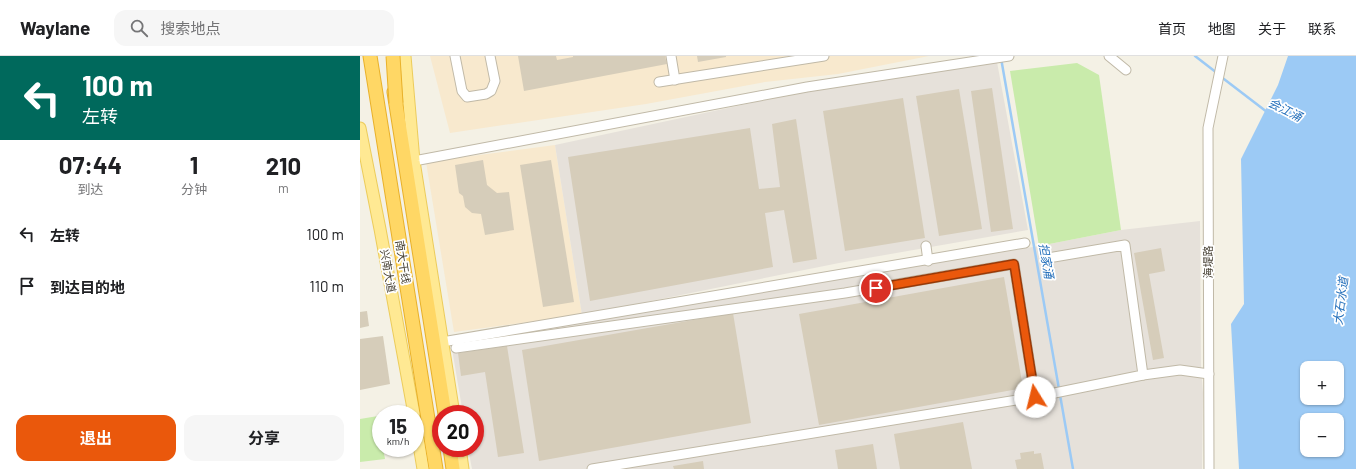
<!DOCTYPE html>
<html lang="zh">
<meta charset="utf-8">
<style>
:root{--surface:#fff;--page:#f6f6f6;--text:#202124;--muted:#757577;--line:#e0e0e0;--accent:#ea580c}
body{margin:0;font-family:Barlow,"Noto Sans SC",sans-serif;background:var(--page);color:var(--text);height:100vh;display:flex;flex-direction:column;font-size:15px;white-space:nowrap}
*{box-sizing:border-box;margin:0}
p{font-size:13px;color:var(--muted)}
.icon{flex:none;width:22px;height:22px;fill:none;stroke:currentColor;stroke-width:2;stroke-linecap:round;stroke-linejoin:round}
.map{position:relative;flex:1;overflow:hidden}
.drawer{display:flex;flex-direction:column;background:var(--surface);width:360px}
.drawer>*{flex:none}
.top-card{background:#00695c;color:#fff;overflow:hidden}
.tools{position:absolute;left:940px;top:305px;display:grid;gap:8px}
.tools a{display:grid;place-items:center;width:44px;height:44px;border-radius:8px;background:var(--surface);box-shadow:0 1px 3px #0004;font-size:20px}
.speed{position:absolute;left:12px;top:349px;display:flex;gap:8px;font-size:20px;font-weight:700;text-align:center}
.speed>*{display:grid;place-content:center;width:52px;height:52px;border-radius:50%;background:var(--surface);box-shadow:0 1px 3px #0004;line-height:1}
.speed small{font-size:10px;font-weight:400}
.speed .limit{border:6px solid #d22;background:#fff;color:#111}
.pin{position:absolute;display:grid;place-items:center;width:34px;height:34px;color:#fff;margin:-17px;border:2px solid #fff;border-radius:50%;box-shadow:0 1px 4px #0007}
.me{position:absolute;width:44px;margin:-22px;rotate:351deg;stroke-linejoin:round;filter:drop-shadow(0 0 3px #0008)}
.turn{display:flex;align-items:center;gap:14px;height:84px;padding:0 16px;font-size:18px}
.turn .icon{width:52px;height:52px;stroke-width:2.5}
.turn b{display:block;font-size:28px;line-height:34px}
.eta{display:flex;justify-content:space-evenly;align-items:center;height:68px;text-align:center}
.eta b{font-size:24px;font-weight:700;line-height:28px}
.cta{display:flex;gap:8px;margin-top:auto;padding:8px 16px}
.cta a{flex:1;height:46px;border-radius:12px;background:var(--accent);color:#fff;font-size:16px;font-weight:700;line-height:46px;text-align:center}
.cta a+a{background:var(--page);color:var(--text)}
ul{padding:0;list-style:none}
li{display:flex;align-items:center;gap:12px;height:52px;padding:0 16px}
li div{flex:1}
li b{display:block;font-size:15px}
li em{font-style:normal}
header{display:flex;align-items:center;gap:24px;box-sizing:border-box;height:56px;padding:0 20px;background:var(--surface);border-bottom:1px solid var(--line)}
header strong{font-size:19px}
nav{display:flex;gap:22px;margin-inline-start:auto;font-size:14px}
.search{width:280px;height:36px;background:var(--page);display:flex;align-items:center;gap:10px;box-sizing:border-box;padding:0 14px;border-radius:12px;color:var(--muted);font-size:15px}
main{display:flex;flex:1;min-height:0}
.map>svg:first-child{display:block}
</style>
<header>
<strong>Waylane</strong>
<div class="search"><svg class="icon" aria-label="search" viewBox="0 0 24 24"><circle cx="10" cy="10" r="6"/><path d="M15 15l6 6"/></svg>搜索地点</div>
<nav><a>首页</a><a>地图</a><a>关于</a><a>联系</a></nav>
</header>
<main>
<section class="drawer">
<div class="top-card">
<div class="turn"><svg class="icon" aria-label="left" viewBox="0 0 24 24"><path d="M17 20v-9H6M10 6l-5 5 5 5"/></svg><div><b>100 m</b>左转</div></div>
</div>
<div class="eta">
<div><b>07:44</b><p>到达</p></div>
<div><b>1</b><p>分钟</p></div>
<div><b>210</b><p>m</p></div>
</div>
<ul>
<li><svg class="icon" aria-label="left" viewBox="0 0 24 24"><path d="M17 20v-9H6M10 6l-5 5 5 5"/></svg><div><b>左转</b></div><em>100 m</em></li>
<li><svg class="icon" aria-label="arrive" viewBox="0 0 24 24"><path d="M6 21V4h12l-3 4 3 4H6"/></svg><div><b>到达目的地</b></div><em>110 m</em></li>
</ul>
<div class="cta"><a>退出</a><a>分享</a></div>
</section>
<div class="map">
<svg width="996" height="413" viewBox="0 0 996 413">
<rect width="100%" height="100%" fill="#f4f1e5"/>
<g fill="#f8e9ce">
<path d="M70 0H569L478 18 405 26 286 48 90 77Z"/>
<path d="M195 89 222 259 94 276 66 106Z"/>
</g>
<g fill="#e6e1da">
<path d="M637 6 668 174 479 207 222 259 195 89 452 34Z"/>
<path d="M840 165 841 311 843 337 842 413H112L108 392H115V358H103L91 287 679 190 761 174Z"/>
</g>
<g fill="#c9ebab">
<path d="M717 7 739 19 761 174 679 190 650 15Z"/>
<path d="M18 360 21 392H23L25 403 0 406V363Z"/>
</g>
<path fill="#9ccaf5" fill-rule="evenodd" d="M928 0H996V413H879L871 268 884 248 881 103 918 29ZM947 312H977V342H947ZM947 364H977V394H947Z"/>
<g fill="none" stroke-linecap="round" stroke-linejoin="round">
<g stroke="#9ccaf5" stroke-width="2.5">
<path d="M835 0 857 17"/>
<path d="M641 2 713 413"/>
<path d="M860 20 907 56"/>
</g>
</g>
<g fill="#d6cdba">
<path d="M158 0H196L197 4 213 1V0H305L307 8 164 35Z"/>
<path d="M337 0H366V1L338 6Z"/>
<path d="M632 32 653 173 631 176 611 35Z"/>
<path d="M599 33 622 173 579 180 556 40Z"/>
<path d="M543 42 565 182 485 195 463 55Z"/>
<path d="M436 63 457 203 433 207 424 154 405 157 413 211 230 245 208 101 390 72 399 133 420 131 412 68Z"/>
<path d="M123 104 127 129 137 137 149 136 154 174 125 179 121 158 112 157 105 151 103 140 99 137 95 109Z"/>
<path d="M191 104 214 246 183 251 160 109Z"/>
<path d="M801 192 805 215 789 218 804 302 793 304 774 197Z"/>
<path d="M644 221 663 332 459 369 439 258Z"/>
<path d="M7 255 9 270 0 272V256Z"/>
<path d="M373 257 391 367 179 405 162 294Z"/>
<path d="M23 280 30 328 0 334V283Z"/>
<path d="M147 290 164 397 138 401 125 316 101 320 98 297Z"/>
<path d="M603 366 612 413H540L534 378Z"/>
<path d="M513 388 517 413H478L475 394Z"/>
<path d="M674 395V398L681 397 684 413H657L655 404 661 403 660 397Z"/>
<path d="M343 405 344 413H314L313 410Z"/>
</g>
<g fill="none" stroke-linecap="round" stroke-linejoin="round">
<g stroke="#c0b9a7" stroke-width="11">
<g id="minor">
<path d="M95 0 102 35 107 41 126 38 131 35 135 25 130 0"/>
<path d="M311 0 315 24"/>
<path d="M749 0 766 14"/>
<path d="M299 26 464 0"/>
<path d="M54 105 447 31 649 0"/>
<path d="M566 190 568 205"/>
<path d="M82 286 665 187"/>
<path d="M96 292 485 237 654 208 675 341 783 319 765 189 688 202"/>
<path d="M783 319 820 314 849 318"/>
<path d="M232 413 675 341"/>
<path d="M849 413 848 72 863 0"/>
</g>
</g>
<g stroke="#eccc5b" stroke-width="13">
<g id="major">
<path d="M45 0 54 105 94 358"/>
<path d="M0 72 20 173 54 358"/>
<path d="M55 365 63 413"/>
<path d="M100 392 103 413"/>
</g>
</g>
<g stroke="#e9b12a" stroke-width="15">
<g id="highway">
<path d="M10 0 76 413"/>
<path d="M34 36 85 358"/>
<path d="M90 392 93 413"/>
</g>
</g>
<use href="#minor" stroke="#fff" stroke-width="9"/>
<use href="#major" stroke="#ffe993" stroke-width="11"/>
<use href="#highway" stroke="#ffd765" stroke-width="13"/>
<g stroke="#e9b12a" stroke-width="15" stroke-linecap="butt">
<path id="highway-bridge" d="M33 0 36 47"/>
</g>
<use href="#highway-bridge" stroke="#ffd765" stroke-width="13"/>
</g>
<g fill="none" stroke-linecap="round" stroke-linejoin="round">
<g stroke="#983908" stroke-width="10">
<path id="route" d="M516 232 654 208 675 341"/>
</g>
<use href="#route" stroke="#ea580c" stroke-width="7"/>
</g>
<g text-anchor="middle" stroke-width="3.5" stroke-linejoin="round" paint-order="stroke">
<g font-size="11" fill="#474134" stroke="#fff">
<text transform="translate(43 206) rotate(81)" y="4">南大干线</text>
<text transform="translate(848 206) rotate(-90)" y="4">海堤路</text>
<text transform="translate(28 215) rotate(80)" y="4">兴南大道</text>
</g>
<g font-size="12" font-style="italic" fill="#2570bb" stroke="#fff">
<text transform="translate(925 54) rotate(27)" y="4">会江涌</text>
<text transform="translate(686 205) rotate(80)" y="4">担家涌</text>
<text transform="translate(981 245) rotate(-83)" y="4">大石水道</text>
</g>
</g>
</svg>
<div class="tools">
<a>+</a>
<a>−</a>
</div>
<div class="speed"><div>15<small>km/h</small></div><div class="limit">20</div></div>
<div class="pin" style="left:516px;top:232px;background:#d93025"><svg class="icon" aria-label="arrive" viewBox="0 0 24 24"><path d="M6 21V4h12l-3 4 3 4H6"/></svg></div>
<svg class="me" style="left:675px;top:341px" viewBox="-20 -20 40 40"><circle r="19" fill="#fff"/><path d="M0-13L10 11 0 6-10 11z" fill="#ea580c"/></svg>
</div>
</main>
